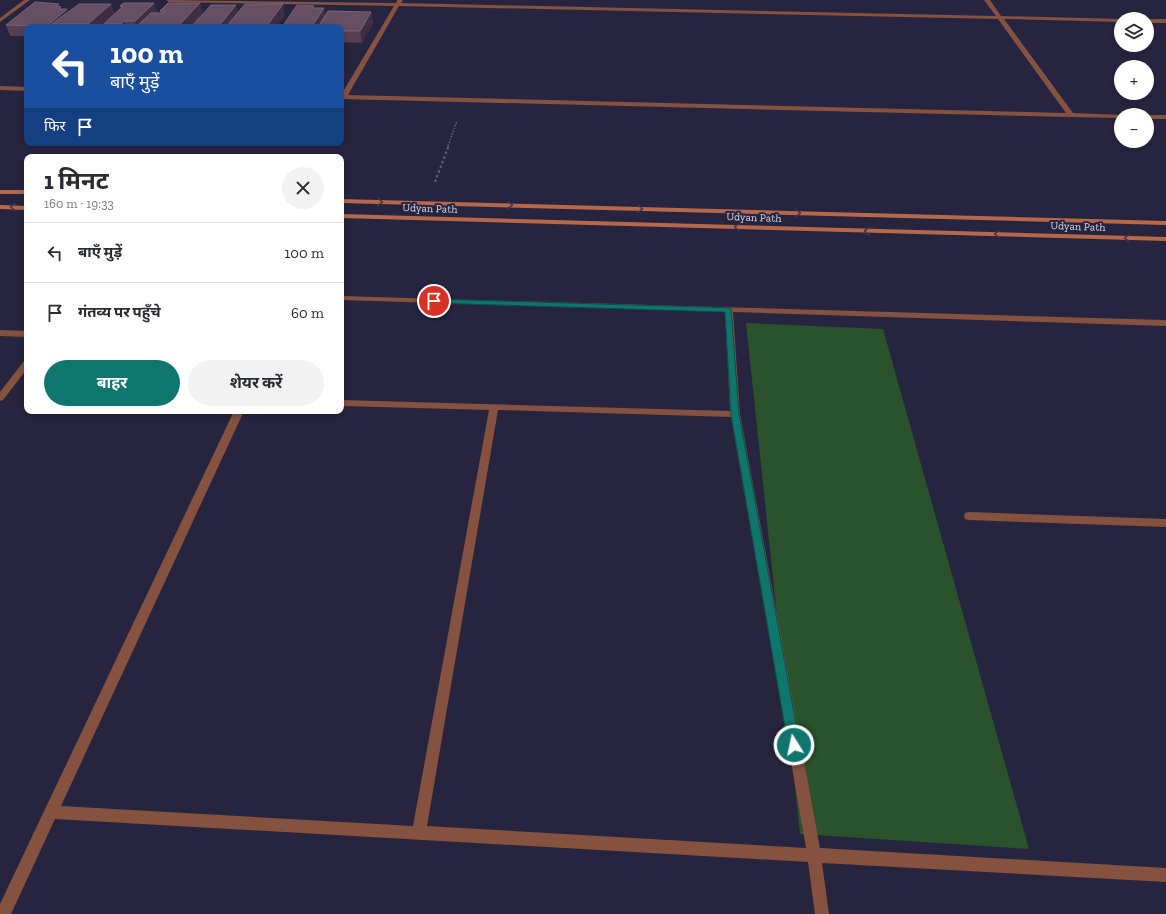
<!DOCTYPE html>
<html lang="hi">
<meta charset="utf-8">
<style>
:root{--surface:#fff;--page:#f2f2f3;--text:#2b2b33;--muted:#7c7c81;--line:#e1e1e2;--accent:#0f766e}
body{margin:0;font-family:"Zilla Slab","Noto Sans Devanagari",serif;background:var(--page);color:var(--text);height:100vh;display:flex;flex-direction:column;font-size:15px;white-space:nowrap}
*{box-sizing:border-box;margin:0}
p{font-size:13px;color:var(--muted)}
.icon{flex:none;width:22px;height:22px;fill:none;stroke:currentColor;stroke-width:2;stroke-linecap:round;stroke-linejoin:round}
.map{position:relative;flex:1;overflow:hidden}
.side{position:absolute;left:24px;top:154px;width:320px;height:260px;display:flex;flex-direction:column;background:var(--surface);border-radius:8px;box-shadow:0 2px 6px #0003}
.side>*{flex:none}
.guide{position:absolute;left:24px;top:24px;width:320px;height:122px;border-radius:8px;box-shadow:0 2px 6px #0003;background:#1a4fa0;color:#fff;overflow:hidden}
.controls{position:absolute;left:1114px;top:12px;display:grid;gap:8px}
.controls a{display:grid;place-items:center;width:40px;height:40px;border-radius:50%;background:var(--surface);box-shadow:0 2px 6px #0003;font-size:20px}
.pin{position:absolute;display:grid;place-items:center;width:34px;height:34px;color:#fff;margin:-17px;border:2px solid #fff;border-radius:50%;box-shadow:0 1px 4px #0007}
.me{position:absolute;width:44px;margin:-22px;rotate:350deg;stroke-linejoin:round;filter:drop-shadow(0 0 3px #0008)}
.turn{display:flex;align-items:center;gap:14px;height:84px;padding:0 20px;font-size:18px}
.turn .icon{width:52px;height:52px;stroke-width:2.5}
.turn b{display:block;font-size:28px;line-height:34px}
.then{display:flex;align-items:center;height:38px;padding:0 20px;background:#0003;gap:8px;font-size:15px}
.round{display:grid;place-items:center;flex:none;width:42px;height:42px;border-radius:21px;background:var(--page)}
.summary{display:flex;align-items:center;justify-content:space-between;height:68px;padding:0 20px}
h1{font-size:24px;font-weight:700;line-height:30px}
.action{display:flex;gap:8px;margin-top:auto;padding:8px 20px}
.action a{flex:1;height:46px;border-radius:24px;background:var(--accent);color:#fff;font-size:16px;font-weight:700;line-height:46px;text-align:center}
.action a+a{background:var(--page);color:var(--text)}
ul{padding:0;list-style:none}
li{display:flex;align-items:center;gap:12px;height:60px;padding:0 20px;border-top:1px solid var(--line)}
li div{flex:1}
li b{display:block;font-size:15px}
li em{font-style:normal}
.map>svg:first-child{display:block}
</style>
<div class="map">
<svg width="1166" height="914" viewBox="0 0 1166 914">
<rect width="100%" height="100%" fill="#27243f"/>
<path fill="#29522d" d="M746 323 883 329 1029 849 800 834Z"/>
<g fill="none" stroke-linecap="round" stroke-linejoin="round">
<path stroke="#65637b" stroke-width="1.5" stroke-dasharray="1.5 1.5" stroke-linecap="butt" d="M448 146 457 121"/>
<path stroke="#65637b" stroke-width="2" stroke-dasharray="2.5 2.5" stroke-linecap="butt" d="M435 182 449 145"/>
<g fill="#84523f" fill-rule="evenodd">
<path d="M24 0H30L0 22V18Z"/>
<path d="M166 0 396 3 397 0H403L401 3 996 16 984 0H990L1001 16 1123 19H1121V22L1004 19 1073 113 1123 115H1121V118L1071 117 341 99V95L394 6 169 2ZM399 6 998 19 1066 113 348 95Z"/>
<rect x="1147" y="19" width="19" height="4"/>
<path d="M0 86 27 87V91L0 90Z"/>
<rect x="1147" y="115" width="19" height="4"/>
<path d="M341 296 1166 320V326L733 312 740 414 820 848 1166 868V882L822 863 829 914H815L808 862 55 819 11 914H0V904L234 411H244L61 806 413 826 489 410 341 406V400L730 411 725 312 341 300ZM498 410 731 417 806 848 427 826Z"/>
<path d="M0 330 27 331V337L0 336Z"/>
<path d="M27 360V369L3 400 0 401V392L24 361Z"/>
<path d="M969 512 1166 519V527L969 520 965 519 964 516 965 513Z"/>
</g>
<g fill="#b7674a" fill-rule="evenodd">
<rect x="0" y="190" width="27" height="4"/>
<path d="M341 199 1166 221V225L341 203Z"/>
<path d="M0 205 27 206V210L0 209Z"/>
<path d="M341 214 1166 237V241L341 218Z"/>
</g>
</g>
<g fill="#583e52">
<path d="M154 3 157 13H161L160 11 200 3 203 14 191 27H105L104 24 101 27H27V36H10L6 25 60 7 62 9 68 12 111 4 114 14 121 8 120 6Z"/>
<path d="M315 8 325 15 371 12 373 23 362 43 341 42V27H282Z"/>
</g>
<g fill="#3f2d44">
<path d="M154 3 157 14 137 27 135 21Z"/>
<path d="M200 3 203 14 191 27H180L179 25Z"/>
<path d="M59 4 60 7H61L63 12 67 9 71 20 52 24 53 27H48L47 26 56 6Z"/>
<path d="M111 4 115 15 101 27H89L88 24Z"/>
<path d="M283 4 285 15 277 27H266Z"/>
<path d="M236 5 239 16 230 27H218Z"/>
<path d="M324 8 326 19 321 27H312Z"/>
<path d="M371 12 373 23 362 43 360 31Z"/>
<path d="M124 21 126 27H122L121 24Z"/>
</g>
<g fill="#664f62" stroke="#786477">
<path d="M35 2 59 4 56 6 61 7 59 9H67L47 26 6 25Z"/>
<path d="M124 3H154L135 21H124L121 24H104L123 6H120Z"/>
<path d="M168 3H200L179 25H148L145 27H136L151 13H163L165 11H160Z"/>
<path d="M79 4H111L88 24H52Z"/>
<path d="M245 4H283L266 27H226Z"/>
<path d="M211 5H236L218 27 192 26Z"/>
<path d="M297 5 314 6 313 8H324L312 26H291L290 27H282Z"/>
<path d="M328 11 371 12 360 31H341V27H318Z"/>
</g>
<defs><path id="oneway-chevron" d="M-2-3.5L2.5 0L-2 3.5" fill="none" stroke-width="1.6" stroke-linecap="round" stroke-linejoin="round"/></defs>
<g stroke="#4b3542">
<use href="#oneway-chevron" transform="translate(380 202) rotate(2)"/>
<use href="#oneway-chevron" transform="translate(510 205) rotate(2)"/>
<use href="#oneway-chevron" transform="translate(13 207) rotate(-178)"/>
<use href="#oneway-chevron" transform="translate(640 209) rotate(2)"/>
<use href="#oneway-chevron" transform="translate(798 213) rotate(2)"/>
<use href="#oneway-chevron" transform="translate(737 227) rotate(-178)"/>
<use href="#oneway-chevron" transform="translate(867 231) rotate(-178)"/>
<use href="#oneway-chevron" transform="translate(997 234) rotate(-178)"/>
<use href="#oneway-chevron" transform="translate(1127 238) rotate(-178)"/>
</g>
<path fill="#0f766e" stroke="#0a4d48" d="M434 299 731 308 739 414 800 745 799 748 794 750 790 748 788 745 731 414 725 312 431 303 430 301Z"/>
<g text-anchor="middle" stroke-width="4" stroke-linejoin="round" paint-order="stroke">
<g font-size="11" fill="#d6d5e8" stroke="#27243f">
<text transform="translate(430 208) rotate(2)" y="4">Udyan Path</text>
<text transform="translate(754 217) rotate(2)" y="4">Udyan Path</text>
<text transform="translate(1078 226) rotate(2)" y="4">Udyan Path</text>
</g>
</g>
</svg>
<div class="controls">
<a><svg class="icon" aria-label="layers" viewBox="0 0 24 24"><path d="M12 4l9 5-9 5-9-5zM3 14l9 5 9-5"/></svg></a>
<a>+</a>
<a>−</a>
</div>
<div class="pin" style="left:434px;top:301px;background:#d93025"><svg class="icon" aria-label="arrive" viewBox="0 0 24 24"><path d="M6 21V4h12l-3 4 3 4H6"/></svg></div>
<svg class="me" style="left:794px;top:745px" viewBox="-20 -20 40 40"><circle r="17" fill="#0f766e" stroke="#fff" stroke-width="3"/><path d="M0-11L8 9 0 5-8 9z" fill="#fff"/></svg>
<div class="guide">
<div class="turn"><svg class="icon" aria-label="left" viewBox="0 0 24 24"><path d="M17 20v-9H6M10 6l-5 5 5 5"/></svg><div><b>100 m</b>बाएँ मुड़ें</div></div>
<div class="then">फिर<svg class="icon" aria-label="arrive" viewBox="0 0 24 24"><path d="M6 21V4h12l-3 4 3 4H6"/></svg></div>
</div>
<section class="side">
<div class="summary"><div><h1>1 मिनट</h1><p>160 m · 19:33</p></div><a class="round"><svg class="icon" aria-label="close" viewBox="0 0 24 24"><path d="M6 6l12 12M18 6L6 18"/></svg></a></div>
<ul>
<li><svg class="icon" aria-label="left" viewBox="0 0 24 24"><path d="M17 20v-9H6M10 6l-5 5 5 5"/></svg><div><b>बाएँ मुड़ें</b></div><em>100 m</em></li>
<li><svg class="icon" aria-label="arrive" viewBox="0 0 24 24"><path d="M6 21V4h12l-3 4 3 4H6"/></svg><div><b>गंतव्य पर पहुँचे</b></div><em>60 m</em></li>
</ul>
<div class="action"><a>बाहर</a><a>शेयर करें</a></div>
</section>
</div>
